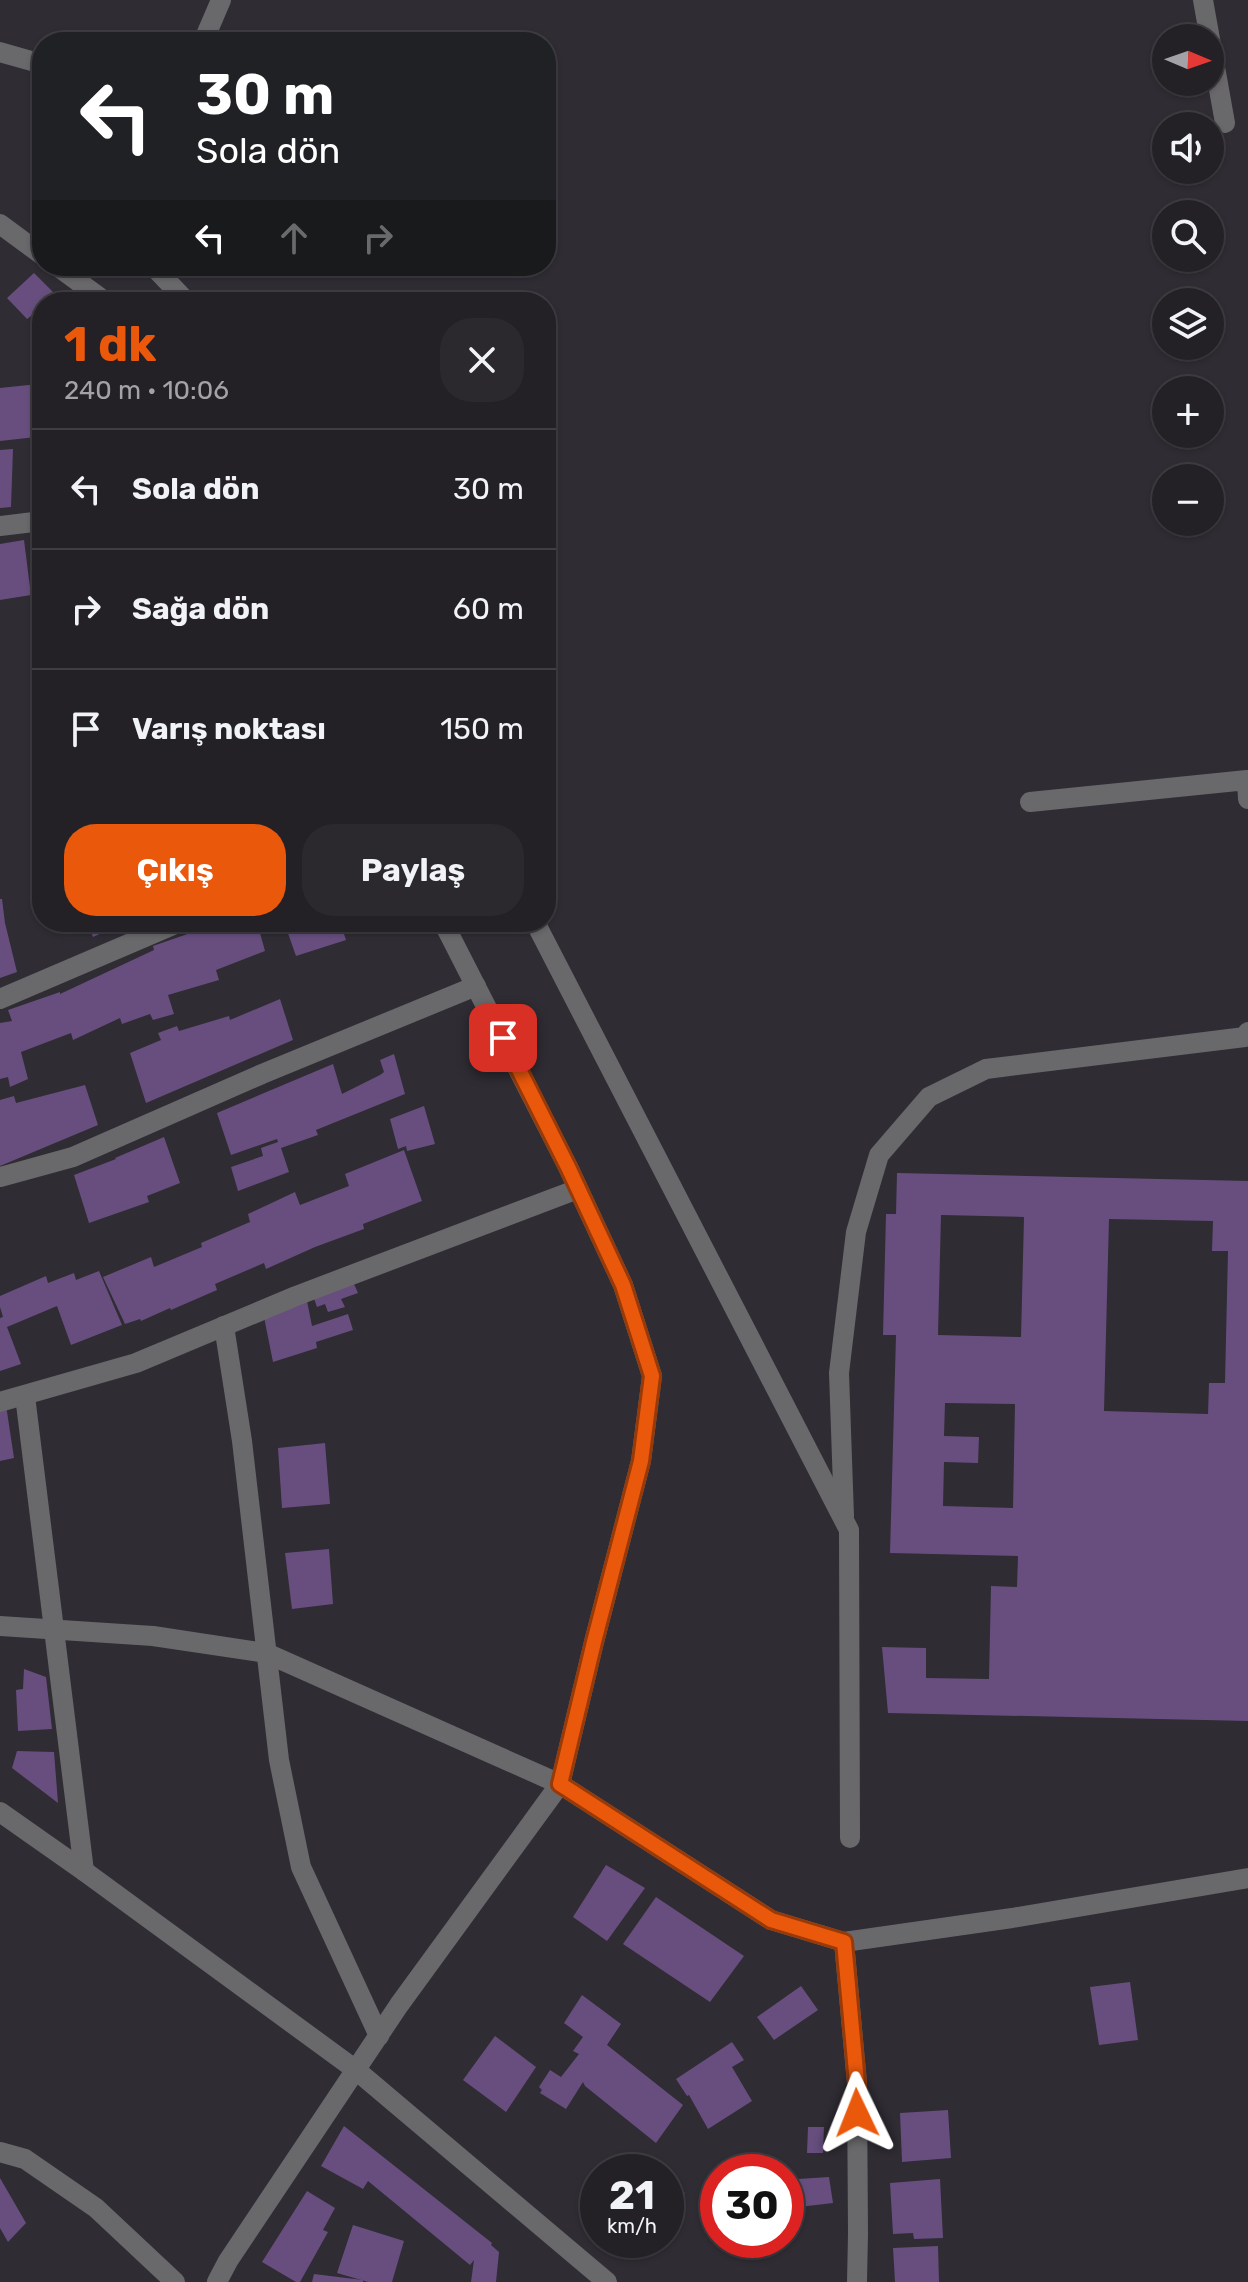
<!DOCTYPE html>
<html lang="tr">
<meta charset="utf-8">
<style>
:root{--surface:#232126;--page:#2b292e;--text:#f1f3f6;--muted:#a3a3a7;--line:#403e43;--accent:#ea580c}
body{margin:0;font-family:Rubik,sans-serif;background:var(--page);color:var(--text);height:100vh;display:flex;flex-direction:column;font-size:30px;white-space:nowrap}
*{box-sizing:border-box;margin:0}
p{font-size:26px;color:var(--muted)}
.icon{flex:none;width:44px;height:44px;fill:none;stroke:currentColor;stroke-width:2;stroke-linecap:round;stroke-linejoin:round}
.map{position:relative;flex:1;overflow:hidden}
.panel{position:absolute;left:32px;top:292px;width:524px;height:640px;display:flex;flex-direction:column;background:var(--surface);border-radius:32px;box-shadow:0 2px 6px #0004,0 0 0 2px var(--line)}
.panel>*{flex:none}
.banner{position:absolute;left:32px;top:32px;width:524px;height:244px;border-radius:32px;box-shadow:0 2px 6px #0004,0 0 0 2px var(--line);background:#202124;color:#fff;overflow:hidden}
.needle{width:52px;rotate:92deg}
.buttons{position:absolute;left:1152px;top:24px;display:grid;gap:16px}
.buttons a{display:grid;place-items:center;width:72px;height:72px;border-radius:50%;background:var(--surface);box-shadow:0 2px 6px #0004,0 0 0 2px var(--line);font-size:40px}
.speed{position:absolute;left:580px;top:2154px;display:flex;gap:16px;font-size:40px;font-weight:700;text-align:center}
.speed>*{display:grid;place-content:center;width:104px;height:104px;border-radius:50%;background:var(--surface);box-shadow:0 2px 6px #0004,0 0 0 2px var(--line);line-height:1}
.speed small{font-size:20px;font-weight:400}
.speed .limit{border:12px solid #d22;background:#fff;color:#111}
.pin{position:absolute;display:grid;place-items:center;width:68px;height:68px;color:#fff;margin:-34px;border-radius:16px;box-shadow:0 4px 12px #0006}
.me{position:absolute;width:88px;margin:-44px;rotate:358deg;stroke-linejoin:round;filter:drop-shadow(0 0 6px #0008)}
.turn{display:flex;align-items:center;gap:28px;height:168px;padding:0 32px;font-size:36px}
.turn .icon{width:104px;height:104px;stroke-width:2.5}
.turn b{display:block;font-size:56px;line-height:68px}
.lanes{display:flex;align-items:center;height:76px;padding:0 32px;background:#0003;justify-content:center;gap:40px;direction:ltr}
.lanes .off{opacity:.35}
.round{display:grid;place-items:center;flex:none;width:84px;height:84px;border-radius:32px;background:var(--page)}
.headline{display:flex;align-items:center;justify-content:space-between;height:136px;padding:0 32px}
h1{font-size:48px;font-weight:700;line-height:60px;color:var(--accent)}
.primary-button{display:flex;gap:16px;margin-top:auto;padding:16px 32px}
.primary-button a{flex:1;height:92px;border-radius:32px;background:var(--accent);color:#fff;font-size:32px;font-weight:700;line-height:92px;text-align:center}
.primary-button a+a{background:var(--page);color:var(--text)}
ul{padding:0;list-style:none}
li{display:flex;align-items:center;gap:24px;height:120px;padding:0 32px;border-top:2px solid var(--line)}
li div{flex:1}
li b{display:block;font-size:30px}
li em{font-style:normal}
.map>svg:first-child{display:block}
</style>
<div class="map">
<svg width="1248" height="2282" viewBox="0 0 1248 2282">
<rect width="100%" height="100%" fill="#2f2c33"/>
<g fill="#674e7f" fill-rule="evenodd">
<path d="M34 273 63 302H42V320L35 313 27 319 7 298Z"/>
<path d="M38 384 36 437 0 441V388Z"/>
<path d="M13 449 11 507 0 508V450Z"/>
<path d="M42 465V500L36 501 33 466Z"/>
<path d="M24 540 31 595 0 600V544Z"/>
<path d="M0 899H2L5 923 17 972 0 978Z"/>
<path d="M87 922H126L93 937Z"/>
<path d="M222 922H257L265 951 216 970 219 980 168 995 174 1014 153 1020 150 1014 122 1024 120 1018 73 1040 71 1033 21 1052 28 1079 10 1087 8 1077 0 1079V1023L12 1021 8 1010 60 992V994L154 950 153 946Z"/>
<path d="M284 922H340L346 940 296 956Z"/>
<path d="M280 999 293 1040 146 1103 130 1053 161 1040 158 1033 177 1026 179 1031 229 1016 230 1020Z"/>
<path d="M394 1054 405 1094 316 1130 318 1135 281 1148 289 1172 238 1191 231 1167 263 1156 261 1148 278 1142 277 1139 231 1155 217 1113 333 1064 342 1094 380 1075 384 1072 380 1060Z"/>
<path d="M85 1085 98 1125 0 1166V1100L14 1096 16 1103Z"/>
<path d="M424 1106 435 1144 407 1151 406 1146 398 1149 390 1119Z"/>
<path d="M164 1137 180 1183 147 1196 149 1202 89 1223 74 1175 116 1159 115 1158Z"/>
<path d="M404 1150 422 1201 363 1224 364 1229 315 1247 266 1269 264 1263 215 1284 217 1290 171 1310 170 1308 141 1321 140 1319 125 1324 103 1277 151 1257 154 1267 202 1247 201 1243 250 1222 248 1214 295 1192 300 1205 349 1186 345 1174Z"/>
<path d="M897 1173 1248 1181V1721L888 1713 882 1647 926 1648V1678L989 1679 991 1586 1017 1587 1018 1556 890 1553 896 1335H883L886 1214H896ZM941 1215 1024 1217 1021 1337 938 1335ZM1109 1219 1213 1221 1212 1251H1228L1225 1383H1209L1208 1414 1104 1411ZM945 1403 1015 1404 1013 1508 943 1506 944 1462 978 1463 979 1437 944 1436Z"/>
<path d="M99 1271 122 1325 71 1345 57 1306 7 1327 21 1364 0 1371V1318L3 1317 0 1307V1296L46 1276 48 1283 74 1273 76 1280Z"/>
<path d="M350 1275 358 1293 341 1299 345 1307 328 1312 325 1304 317 1307 311 1290Z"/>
<path d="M306 1296 312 1326 348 1314 353 1330 316 1342 317 1348 273 1362 263 1312Z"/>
<path d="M6 1405 14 1458 0 1461V1407Z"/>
<path d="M325 1443 330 1504 282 1508 278 1448Z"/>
<path d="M329 1549 333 1604 292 1609 285 1553Z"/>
<path d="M24 1669 46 1677 52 1729 18 1731 16 1690 23 1689Z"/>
<path d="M17 1751 54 1752 58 1803 12 1768Z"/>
<path d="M606 1865 645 1888 607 1941 573 1917Z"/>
<path d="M656 1897 744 1956 710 2002 623 1944Z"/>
<path d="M1130 1982 1138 2040 1099 2045 1090 1987Z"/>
<path d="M801 1986 818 2010 774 2040 757 2017Z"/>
<path d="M582 1995 621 2024 607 2045 683 2105 656 2143 585 2086 583 2082 566 2109 540 2093 542 2090 539 2087 550 2070 561 2077 579 2054 573 2051 583 2037 564 2023Z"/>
<path d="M495 2036 536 2067 506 2112 463 2080Z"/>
<path d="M732 2042 744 2060 732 2067 752 2101 708 2129 689 2095 687 2096 676 2079Z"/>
<path d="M948 2110 951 2158 902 2162 900 2113Z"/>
<path d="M344 2126 492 2243 491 2245 499 2252 496 2282H471L474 2260 470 2265 368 2181 363 2189 321 2166Z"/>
<path d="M808 2127H824L823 2153H807Z"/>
<path d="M666 2177 685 2193 666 2224Z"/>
<path d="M829 2177 833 2203 799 2207 798 2179Z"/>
<path d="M0 2178 26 2223 8 2242 0 2228Z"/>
<path d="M940 2179 943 2238 914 2239 913 2233 893 2234 890 2183Z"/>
<path d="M307 2191 335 2208 323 2230 328 2232 300 2282H296L262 2262Z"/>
<path d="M718 2191V2223L708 2224 707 2192Z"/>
<path d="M353 2225 404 2241 392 2282H368L337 2273Z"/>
<path d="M938 2246 939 2282H895L893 2248Z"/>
<path d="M314 2274 363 2280V2282H312Z"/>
</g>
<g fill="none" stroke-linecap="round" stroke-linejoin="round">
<g stroke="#69686b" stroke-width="20">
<path d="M1203 0 1225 123"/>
<path d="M203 42 221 0"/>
<path d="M0 52 42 64"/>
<path d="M0 224 42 255"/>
<path d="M57 266 106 302"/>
<path d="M153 266 187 302"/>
<path d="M0 526 42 521"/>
<path d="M1030 802 1247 780 1248 799"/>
<path d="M535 922 849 1530 850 1838"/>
<path d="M0 999 180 922"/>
<path d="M0 1177 73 1157 262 1074 476 986"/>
<path d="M224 1326 242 1441 279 1760 301 1867 379 2036"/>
<path d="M25 1396 84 1871"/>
<path d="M0 1402 136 1363 296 1296 578 1189"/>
<path d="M844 1516 839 1373 856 1232 879 1155 929 1097 986 1069 1245 1037 1248 1032"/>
<path d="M0 1626 153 1636 266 1653 560 1784 771 1920 844 1942 857 2083 858 2234 857 2282"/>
<path d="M0 1812 84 1871 356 2070 607 2282"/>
<path d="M844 1942 1012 1918 1248 1878"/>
<path d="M0 2152 25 2159 96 2208 175 2282"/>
<path d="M217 2282 228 2261 399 2005 560 1784 594 1642 641 1461 652 1376 623 1285 568 1167 443 922"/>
</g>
</g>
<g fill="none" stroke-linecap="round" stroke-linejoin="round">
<g stroke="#983908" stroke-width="20">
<path id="route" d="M503 1038 568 1167 623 1285 652 1376 641 1461 594 1642 560 1784 771 1920 844 1942 857 2083V2113"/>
</g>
<use href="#route" stroke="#ea580c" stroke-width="14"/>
</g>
</svg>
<div class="buttons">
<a><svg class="needle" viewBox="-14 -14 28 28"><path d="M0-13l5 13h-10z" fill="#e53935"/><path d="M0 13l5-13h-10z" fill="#a3a3a7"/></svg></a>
<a><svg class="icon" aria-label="sound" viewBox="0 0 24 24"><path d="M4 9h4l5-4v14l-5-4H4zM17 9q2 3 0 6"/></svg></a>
<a><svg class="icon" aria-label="search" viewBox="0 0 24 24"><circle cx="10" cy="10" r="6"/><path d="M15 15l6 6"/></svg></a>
<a><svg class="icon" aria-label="layers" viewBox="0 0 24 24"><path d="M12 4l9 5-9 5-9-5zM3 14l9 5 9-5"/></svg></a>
<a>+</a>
<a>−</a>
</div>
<div class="speed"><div>21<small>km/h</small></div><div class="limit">30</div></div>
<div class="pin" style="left:503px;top:1038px;background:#d93025"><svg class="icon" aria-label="arrive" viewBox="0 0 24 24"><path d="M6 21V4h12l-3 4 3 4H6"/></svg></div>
<svg class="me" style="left:857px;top:2113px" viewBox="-20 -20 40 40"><path d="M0-17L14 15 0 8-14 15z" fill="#ea580c" stroke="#fff" stroke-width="4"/></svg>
<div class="banner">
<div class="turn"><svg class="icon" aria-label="left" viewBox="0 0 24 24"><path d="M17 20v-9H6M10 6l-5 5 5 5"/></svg><div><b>30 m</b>Sola dön</div></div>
<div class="lanes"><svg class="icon" aria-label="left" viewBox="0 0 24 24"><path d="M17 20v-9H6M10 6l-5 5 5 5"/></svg><svg class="icon off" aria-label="ahead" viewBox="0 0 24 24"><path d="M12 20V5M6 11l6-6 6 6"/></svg><svg class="icon off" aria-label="right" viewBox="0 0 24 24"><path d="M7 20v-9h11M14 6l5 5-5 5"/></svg></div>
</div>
<section class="panel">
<div class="headline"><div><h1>1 dk</h1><p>240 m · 10:06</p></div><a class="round"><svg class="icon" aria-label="close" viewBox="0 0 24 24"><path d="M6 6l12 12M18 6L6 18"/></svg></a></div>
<ul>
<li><svg class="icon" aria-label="left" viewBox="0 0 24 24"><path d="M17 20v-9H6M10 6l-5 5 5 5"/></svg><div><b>Sola dön</b></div><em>30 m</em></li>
<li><svg class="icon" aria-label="right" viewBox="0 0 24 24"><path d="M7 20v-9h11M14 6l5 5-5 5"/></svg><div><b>Sağa dön</b></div><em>60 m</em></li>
<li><svg class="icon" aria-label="arrive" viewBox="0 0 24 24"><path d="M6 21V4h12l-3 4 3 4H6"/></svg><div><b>Varış noktası</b></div><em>150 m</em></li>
</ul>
<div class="primary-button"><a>Çıkış</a><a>Paylaş</a></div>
</section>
</div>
